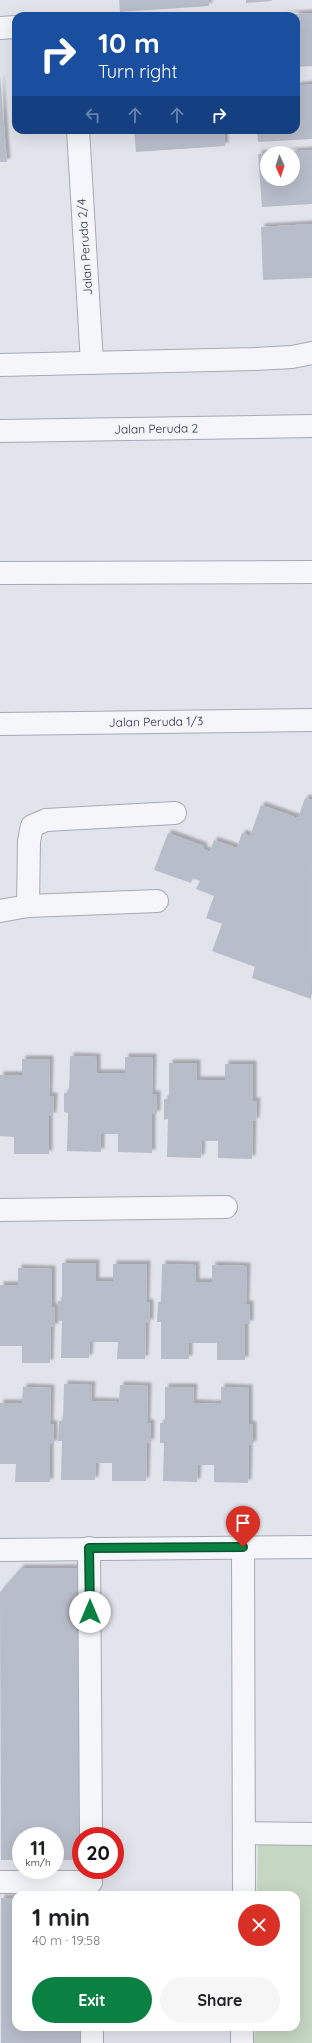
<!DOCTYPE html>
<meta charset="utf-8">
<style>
:root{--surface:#fff;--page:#f6f6f6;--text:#202124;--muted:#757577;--accent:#0b8043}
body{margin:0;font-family:Quicksand,sans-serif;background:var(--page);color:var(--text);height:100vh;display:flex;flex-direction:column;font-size:15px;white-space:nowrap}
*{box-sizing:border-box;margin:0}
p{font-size:13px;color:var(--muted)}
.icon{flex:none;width:22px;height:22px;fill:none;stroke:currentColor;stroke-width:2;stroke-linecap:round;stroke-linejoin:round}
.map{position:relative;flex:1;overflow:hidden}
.details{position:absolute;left:12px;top:1891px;width:288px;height:140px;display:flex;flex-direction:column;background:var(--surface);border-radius:12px;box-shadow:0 4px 16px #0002}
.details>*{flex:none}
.guide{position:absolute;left:12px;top:12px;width:288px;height:122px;border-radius:12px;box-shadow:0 4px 16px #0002;background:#1a4fa0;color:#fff;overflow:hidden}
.needle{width:26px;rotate:177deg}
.controls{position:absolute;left:260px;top:146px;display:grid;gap:8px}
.controls a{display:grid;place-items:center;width:40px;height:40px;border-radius:50%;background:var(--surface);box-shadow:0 4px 16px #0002;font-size:20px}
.speed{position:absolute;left:12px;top:1827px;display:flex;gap:8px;font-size:20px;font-weight:700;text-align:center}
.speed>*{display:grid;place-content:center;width:52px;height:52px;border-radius:50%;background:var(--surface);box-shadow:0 4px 16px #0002;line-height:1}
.speed small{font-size:10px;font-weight:400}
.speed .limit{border:6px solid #d22;background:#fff;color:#111}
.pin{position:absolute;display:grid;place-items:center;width:34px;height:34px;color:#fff;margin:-41px -17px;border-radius:50% 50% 50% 0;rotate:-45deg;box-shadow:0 0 4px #0007}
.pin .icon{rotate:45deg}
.me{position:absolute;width:44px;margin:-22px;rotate:0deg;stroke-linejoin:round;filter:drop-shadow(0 0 3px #0008)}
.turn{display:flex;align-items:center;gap:14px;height:84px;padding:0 20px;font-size:18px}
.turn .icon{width:52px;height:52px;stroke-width:2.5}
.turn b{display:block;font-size:28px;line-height:34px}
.lanes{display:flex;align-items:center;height:38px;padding:0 20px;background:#0003;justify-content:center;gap:20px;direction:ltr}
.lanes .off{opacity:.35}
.round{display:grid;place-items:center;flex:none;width:42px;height:42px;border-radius:21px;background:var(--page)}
.head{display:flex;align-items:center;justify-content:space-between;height:68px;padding:0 20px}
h1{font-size:24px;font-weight:800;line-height:30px}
.action{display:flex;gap:8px;margin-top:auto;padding:8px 20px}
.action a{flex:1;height:46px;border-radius:24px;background:var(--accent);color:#fff;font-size:16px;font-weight:800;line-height:46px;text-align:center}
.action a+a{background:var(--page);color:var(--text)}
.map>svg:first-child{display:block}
</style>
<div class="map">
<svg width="312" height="2043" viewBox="0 0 312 2043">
<defs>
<filter id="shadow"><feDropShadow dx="3.5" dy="-3.5" stdDeviation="1" flood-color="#0004"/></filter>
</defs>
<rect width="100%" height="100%" fill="#e2e4eb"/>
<path fill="#c5d6c2" d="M258 1842 312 1843V2043H254L255 2027H296V1895H257Z"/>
<g fill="#b8bdca" filter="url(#shadow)">
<path d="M119 0H209V6L120 12Z"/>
<path d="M246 0H271L272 1 246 3Z"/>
<path d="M312 13V66L296 67V16L282 15Z"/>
<path d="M0 76 7 162H0Z"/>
<path d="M312 84V139L258 142 257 130H296V86Z"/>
<path d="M134 130H224L225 146 136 152Z"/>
<path d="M312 150V204L262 207 258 154 267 153V179H293V153L284 152Z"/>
<path d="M312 224V278L263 280 261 227Z"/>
<path d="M305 798 312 800 311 999 252 978 255 967 212 951 222 924 206 918 214 896 196 889 200 881 193 878 191 883 154 870 168 833 204 846 203 849 210 852 214 840 237 848 242 833 250 836 261 805 298 818Z"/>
<path d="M70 1056 97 1057V1073H125V1057H153L152 1094H157V1114H152V1153L118 1152V1134H101V1152L67 1151 68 1113 64 1112V1093H69Z"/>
<path d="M22 1059H50L49 1096H54L53 1116H49V1154H14V1137L0 1136V1075H22Z"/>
<path d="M169 1063H197V1080H225V1064H253V1101H257L256 1121H253L252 1159 218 1158V1141H202L201 1158 167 1157 168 1119 164 1120V1099H169Z"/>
<path d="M62 1263H96V1281H113V1264H147L146 1303 150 1302V1323L146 1322 145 1359H117L118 1342H90L89 1358H61L62 1321H58V1301H62Z"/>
<path d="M162 1264 196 1265V1282H212V1265L247 1266 246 1304H250V1324H245V1360H217V1343H189V1359H161V1322H157L158 1302H161Z"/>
<path d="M18 1268 52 1269V1307H55V1327H51L50 1363H22V1346H0V1285H18Z"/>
<path d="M64 1384 92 1385 91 1401 119 1402 120 1385 148 1386 147 1423H151V1442L147 1443 146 1481H112V1463H96L95 1480H61L62 1441H58L59 1421H63Z"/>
<path d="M23 1387 51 1388 50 1424H54V1444H50V1482H15L16 1464H0V1403H22Z"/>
<path d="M165 1387H194L193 1403 221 1404V1387L249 1388V1424L253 1425V1444L249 1445 248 1483 214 1482V1465H198L197 1482 163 1481 164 1443H160V1423H165Z"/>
<path d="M21 1568H80L81 1860H55V1836H21V1860H1L0 1592Z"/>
<path d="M1 1898H16V2027H81V2043H1Z"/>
</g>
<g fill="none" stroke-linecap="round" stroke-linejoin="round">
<g stroke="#a6aab6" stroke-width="24">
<g id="minor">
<path d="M0 28 16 27"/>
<path d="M78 130 92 363"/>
<path d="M0 365 255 359 292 357 312 353"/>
<path d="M0 431 312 426"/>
<path d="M0 573 312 572"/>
<path d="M0 724 312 720"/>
<path d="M28 906 29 841 32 826 46 820 175 813"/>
<path d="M0 911 28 906 157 901"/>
<path d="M0 1210 226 1207"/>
<path d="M243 1547 244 1895"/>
<path d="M89 1548 91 1836"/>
<path d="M0 1550 312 1547"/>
<path d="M244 1833 312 1834"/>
<path d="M0 1882H91"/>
<path d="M92 2027V2043"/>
<path d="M242 2043V2027"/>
</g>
</g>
<use href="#minor" stroke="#f5f6f9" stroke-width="22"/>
</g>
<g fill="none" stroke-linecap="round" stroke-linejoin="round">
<g stroke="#07532c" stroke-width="10">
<path id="route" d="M90 1612 89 1548 243 1547"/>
</g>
<use href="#route" stroke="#0b8043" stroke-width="7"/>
</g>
<g text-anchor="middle" stroke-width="4" stroke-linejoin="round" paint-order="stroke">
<g font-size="12" fill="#283045" stroke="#f2f4f8">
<text transform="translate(85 247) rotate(-94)" y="4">Jalan Peruda 2/4</text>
<text transform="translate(156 429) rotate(-1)" y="4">Jalan Peruda 2</text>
<text transform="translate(156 722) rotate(-1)" y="4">Jalan Peruda 1/3</text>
</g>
</g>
</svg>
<div class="controls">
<a><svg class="needle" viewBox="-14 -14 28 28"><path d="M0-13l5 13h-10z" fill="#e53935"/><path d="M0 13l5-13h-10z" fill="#757577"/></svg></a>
</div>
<div class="speed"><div>11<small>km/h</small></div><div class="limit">20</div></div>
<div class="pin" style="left:243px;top:1547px;background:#d93025"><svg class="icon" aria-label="arrive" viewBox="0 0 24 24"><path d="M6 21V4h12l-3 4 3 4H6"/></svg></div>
<svg class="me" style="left:90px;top:1612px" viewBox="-20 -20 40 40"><circle r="19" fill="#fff"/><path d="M0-13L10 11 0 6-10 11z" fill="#0b8043"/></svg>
<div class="guide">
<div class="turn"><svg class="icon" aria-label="right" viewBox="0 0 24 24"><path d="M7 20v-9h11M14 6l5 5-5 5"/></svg><div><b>10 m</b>Turn right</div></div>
<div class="lanes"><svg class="icon off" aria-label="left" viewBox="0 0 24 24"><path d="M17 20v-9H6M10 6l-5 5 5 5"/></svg><svg class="icon off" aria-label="ahead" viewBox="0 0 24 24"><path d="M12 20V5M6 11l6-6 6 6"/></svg><svg class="icon off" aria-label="ahead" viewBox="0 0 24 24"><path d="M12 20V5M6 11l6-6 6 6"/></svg><svg class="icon" aria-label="right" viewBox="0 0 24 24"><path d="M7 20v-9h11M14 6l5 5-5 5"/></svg></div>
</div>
<section class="details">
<div class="head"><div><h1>1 min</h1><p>40 m · 19:58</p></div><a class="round" style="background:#d93025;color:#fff"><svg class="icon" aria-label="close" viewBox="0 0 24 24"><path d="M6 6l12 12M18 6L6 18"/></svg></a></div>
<div class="action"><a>Exit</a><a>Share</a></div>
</section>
</div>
